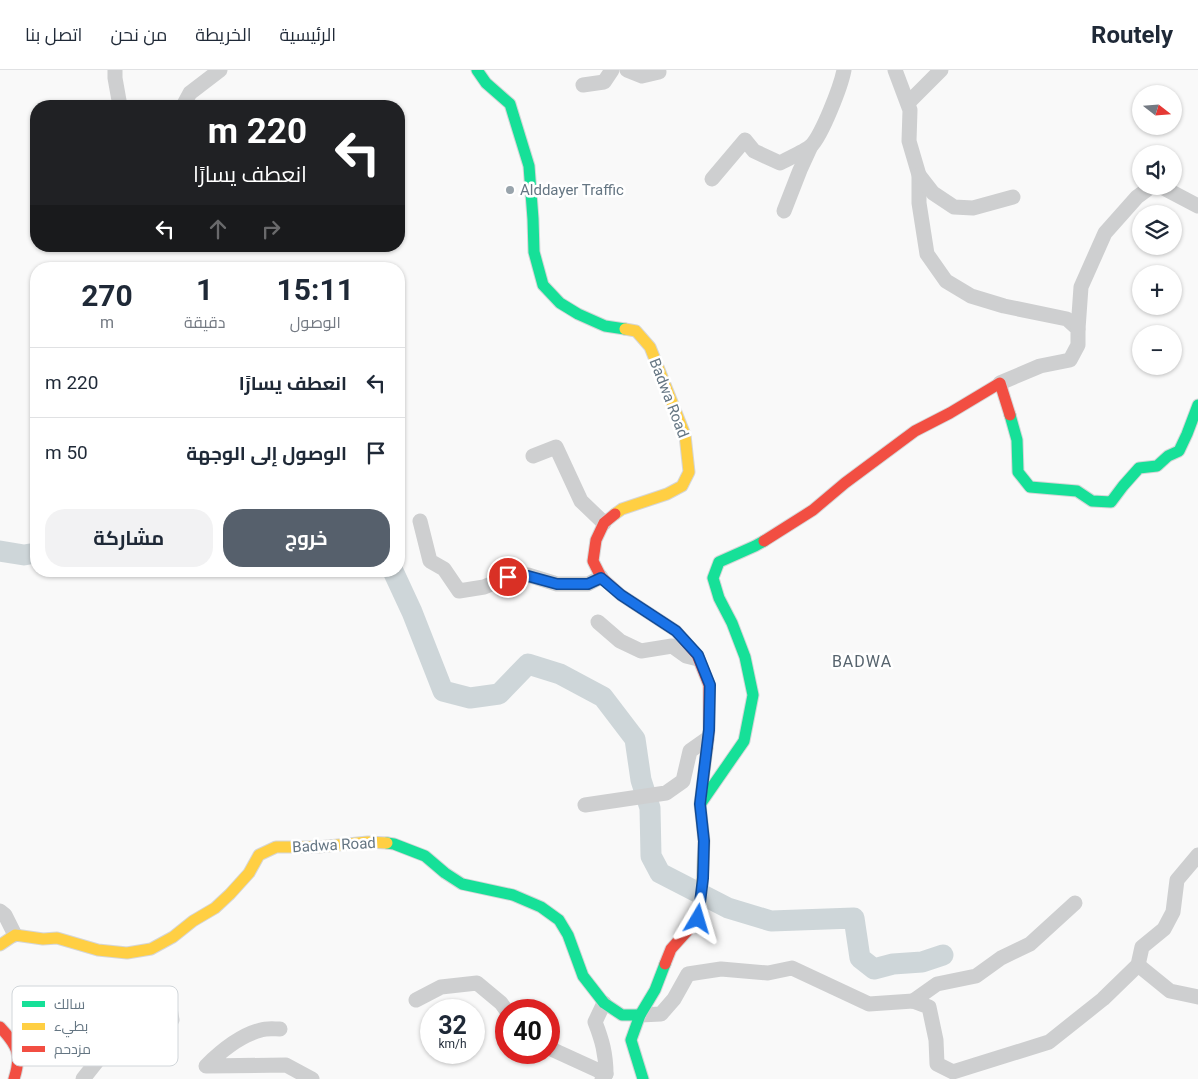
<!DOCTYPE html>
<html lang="ar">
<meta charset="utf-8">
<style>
:root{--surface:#fff;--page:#f2f2f3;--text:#1f2937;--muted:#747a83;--line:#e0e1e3;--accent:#56606c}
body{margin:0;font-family:Roboto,Cairo,sans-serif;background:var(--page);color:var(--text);direction:rtl;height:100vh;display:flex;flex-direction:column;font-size:19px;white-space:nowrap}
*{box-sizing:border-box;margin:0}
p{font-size:16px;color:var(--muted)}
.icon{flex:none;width:28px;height:28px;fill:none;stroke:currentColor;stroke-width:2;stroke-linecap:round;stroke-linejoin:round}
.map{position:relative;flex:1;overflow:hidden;direction:ltr}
.side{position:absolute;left:30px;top:192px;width:375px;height:315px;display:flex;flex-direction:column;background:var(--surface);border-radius:20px;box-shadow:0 1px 4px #0004;direction:rtl}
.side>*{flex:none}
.banner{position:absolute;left:30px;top:30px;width:375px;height:152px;border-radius:20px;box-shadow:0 1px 4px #0004;direction:rtl;background:#202124;color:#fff;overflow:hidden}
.needle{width:32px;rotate:107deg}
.controls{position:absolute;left:1132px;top:15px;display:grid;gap:10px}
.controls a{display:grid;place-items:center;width:50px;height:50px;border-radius:50%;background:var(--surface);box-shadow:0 1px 4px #0004;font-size:25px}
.speed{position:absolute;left:420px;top:929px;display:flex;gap:10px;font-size:25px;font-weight:700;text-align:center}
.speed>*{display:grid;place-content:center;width:65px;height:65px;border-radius:50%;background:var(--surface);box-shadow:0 1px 4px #0004;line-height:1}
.speed small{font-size:12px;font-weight:400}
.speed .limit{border:8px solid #d22;background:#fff;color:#111}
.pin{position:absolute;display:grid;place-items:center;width:42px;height:42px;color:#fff;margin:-21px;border:2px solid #fff;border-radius:50%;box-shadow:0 1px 5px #0007}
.me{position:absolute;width:55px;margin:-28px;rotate:7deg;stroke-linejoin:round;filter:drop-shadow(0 0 4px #0008)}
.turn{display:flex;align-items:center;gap:18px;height:105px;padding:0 15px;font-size:22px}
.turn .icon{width:65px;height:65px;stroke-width:2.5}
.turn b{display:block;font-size:35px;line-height:42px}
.lanes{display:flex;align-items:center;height:48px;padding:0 15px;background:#0003;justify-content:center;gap:25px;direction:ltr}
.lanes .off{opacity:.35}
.eta{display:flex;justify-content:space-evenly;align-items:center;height:85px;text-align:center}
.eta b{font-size:30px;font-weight:700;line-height:35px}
.button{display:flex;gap:10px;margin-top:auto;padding:10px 15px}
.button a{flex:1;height:58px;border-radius:20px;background:var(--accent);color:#fff;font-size:20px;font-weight:700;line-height:58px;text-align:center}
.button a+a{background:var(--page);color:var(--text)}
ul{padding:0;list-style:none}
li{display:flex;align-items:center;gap:15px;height:70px;padding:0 15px;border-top:1px solid var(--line)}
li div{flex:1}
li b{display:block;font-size:19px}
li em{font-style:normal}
header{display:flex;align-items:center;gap:30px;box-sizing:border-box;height:70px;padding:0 25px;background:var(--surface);border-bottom:1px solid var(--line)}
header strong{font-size:24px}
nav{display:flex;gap:28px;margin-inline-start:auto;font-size:18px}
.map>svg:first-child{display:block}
</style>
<header>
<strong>Routely</strong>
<nav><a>الرئيسية</a><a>الخريطة</a><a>من نحن</a><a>اتصل بنا</a></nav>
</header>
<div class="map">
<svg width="1198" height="1009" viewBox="0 0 1198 1009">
<rect width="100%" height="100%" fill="#f9f9f9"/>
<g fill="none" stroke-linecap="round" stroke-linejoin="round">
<g stroke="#ced6d9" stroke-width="21">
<path d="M0 481 24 485 36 483"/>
<path d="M393 501 412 542 443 621 470 628 499 624 528 594 560 604 603 627 635 669 641 710 650 738 651 786 660 803 728 838 771 851 854 848 860 888 874 899 893 894 922 892 943 885"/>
</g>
<g stroke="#d5d6d7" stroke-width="13">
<g id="fast">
<path d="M477 0 486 13 510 34 529 96 533 149 534 182 543 215 560 233 578 244 605 256 625 259"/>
<path d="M1010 345 1017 370 1018 402 1030 417 1077 421 1092 431 1111 432 1123 416 1139 398 1157 396 1168 386 1179 381 1187 364 1198 335"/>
<path d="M701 733 744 671 753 625 745 587 732 553 719 528 713 508 719 492 755 476 764 471"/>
<path d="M387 773 394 774 425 786 445 803 462 814 513 825 541 837 559 850 568 865 583 906 604 933 622 945H640L655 920 665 894"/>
<path d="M640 945 631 970 643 1009"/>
</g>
</g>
<g stroke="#d5d6d7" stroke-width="13">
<g id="slow">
<path d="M615 444 622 439 667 424 682 416 689 402 685 365 650 277 636 261 625 259"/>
<path d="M702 816 704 771 700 734 707 678"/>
<path d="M0 875 15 865 43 869 57 868 98 880 127 883 151 879 173 867 193 851 215 838 230 824 249 803 259 785 276 777H318L368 772 387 773"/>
</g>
</g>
<g stroke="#d5d6d7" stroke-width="13">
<g id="jam">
<path d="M615 444 604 453 596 470 593 491 601 507 621 525 676 561 697 585 709 615V660L707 678"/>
<path d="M764 471 813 440 845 413 915 361 950 343 1000 313 1010 345"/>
<path d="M665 894 671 879 698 849 700 833"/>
<path d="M0 957C17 975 22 984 14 1009"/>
</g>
</g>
<g stroke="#cecfd0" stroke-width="15">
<path d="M115 0V8L120 36"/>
<path d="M627 0 642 6 659 2"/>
<path d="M895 0 910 40 909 71 919 105V133L927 184 946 211 971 226 1004 236 1067 249 1078 259V275L1070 290 1040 296 1000 313"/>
<path d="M583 15 604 12 612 0"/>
<path d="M908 33 941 0"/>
<path d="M183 36 190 23 220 0"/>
<path d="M919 105 933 123 954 137 973 138 1013 127"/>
<path d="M712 109 745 70 754 81 780 93C787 89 805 81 811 76 822 65 841 16 844 0"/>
<path d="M1160 116 1198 136"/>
<path d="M784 141 800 100 811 76"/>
<path d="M1078 259 1081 217 1105 163 1137 127 1152 116"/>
<path d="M533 386 556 377 581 431 604 453"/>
<path d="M420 451 430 491 444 499 459 521 484 517 508 507 528 505 557 514H588L601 507"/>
<path d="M598 552 620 571 641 581 672 576 686 586 698 589"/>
<path d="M585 735 666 723 683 711 690 681 707 669"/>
<path d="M0 841 5 845 15 865"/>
<path d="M1138 895 1170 921 1198 927"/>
<path d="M416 930 441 917 477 913 501 933 506 940"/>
<path d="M913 931 937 914 976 906 1001 888 1030 874 1075 833"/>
<path d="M640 945 661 944 674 929 688 904 721 899 768 903 792 898 869 934 913 931 929 937 936 970 937 994 953 1002 1049 972 1103 929 1138 895 1142 877 1164 859 1173 842 1177 810 1198 785"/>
<path d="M280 959C274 959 267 958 261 960 241 965 220 982 206 996L286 995 312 1009"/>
<path d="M549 978 606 1004"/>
<path d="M83 1009 109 976 134 939 141 930 156 932 170 938 172 950"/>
<path d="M602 1009 606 1004C606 984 602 970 595 952L604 933"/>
</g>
<use href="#fast" stroke="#16e098" stroke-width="11"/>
<use href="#slow" stroke="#ffcf43" stroke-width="11"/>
<use href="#jam" stroke="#f24e42" stroke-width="11"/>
</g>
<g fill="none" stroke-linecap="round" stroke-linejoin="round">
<g stroke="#114b97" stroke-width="12">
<path id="route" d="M508 507 528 506 557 514H588L601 508 621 525 676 561 698 585 710 615 709 660 700 734 704 771 703 808 698 849"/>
</g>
<use href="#route" stroke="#1a73e8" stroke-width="9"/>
</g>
<circle fill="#99a4ac" stroke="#fff" stroke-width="2" cx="510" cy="120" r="5"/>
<g text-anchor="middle" stroke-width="5" stroke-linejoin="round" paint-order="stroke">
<g font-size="15" fill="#657683" stroke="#fff" text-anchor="start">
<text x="520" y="125">Alddayer Traffic</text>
</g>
<g font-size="15" fill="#657683" stroke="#fff">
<text transform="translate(669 328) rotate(69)" y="5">Badwa Road</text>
<text transform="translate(334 775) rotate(-3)" y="5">Badwa Road</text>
</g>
<g font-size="16" letter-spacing="1" fill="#57646e" stroke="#fff">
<text x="862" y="597">BADWA</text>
</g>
</g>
<rect x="12" y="916" width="166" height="80" rx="8" fill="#fff" stroke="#d1d6da" stroke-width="1"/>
<rect x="22" y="931" width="23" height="6" fill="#16e098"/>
<rect x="22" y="953" width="23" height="7" fill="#ffcf43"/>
<rect x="22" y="976" width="23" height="6" fill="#f24e42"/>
<g font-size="14" fill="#657683">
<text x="54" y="939">سالك</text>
<text x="54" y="961">بطيء</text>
<text x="54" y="984">مزدحم</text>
</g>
</svg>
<div class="controls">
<a><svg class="needle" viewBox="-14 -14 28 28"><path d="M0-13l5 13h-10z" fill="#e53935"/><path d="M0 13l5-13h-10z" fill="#747a83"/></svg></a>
<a><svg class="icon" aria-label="sound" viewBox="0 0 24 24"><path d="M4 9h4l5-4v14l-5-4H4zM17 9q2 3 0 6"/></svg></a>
<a><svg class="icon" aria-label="layers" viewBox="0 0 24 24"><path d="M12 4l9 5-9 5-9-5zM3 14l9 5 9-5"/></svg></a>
<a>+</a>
<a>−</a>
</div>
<div class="speed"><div>32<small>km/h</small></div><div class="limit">40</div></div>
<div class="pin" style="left:508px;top:507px;background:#d93025"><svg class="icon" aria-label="arrive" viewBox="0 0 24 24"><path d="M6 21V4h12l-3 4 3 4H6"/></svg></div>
<svg class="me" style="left:698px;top:849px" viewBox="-20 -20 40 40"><path d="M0-17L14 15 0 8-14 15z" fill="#1a73e8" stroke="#fff" stroke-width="4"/></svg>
<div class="banner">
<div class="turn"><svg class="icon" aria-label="left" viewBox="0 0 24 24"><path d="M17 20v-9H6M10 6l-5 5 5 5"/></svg><div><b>220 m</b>انعطف يسارًا</div></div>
<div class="lanes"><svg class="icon" aria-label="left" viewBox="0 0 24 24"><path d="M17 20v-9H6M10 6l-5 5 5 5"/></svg><svg class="icon off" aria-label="ahead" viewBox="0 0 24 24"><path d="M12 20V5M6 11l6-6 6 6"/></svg><svg class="icon off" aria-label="right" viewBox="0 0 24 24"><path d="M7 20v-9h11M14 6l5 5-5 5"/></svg></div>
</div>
<section class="side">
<div class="eta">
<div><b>15:11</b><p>الوصول</p></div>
<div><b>1</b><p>دقيقة</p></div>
<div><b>270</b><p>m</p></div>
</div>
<ul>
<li><svg class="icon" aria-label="left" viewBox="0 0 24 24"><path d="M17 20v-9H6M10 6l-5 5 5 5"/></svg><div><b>انعطف يسارًا</b></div><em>220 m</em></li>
<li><svg class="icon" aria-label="arrive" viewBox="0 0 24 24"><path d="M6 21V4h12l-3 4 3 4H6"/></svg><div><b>الوصول إلى الوجهة</b></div><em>50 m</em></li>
</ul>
<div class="button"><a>خروج</a><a>مشاركة</a></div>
</section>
</div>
